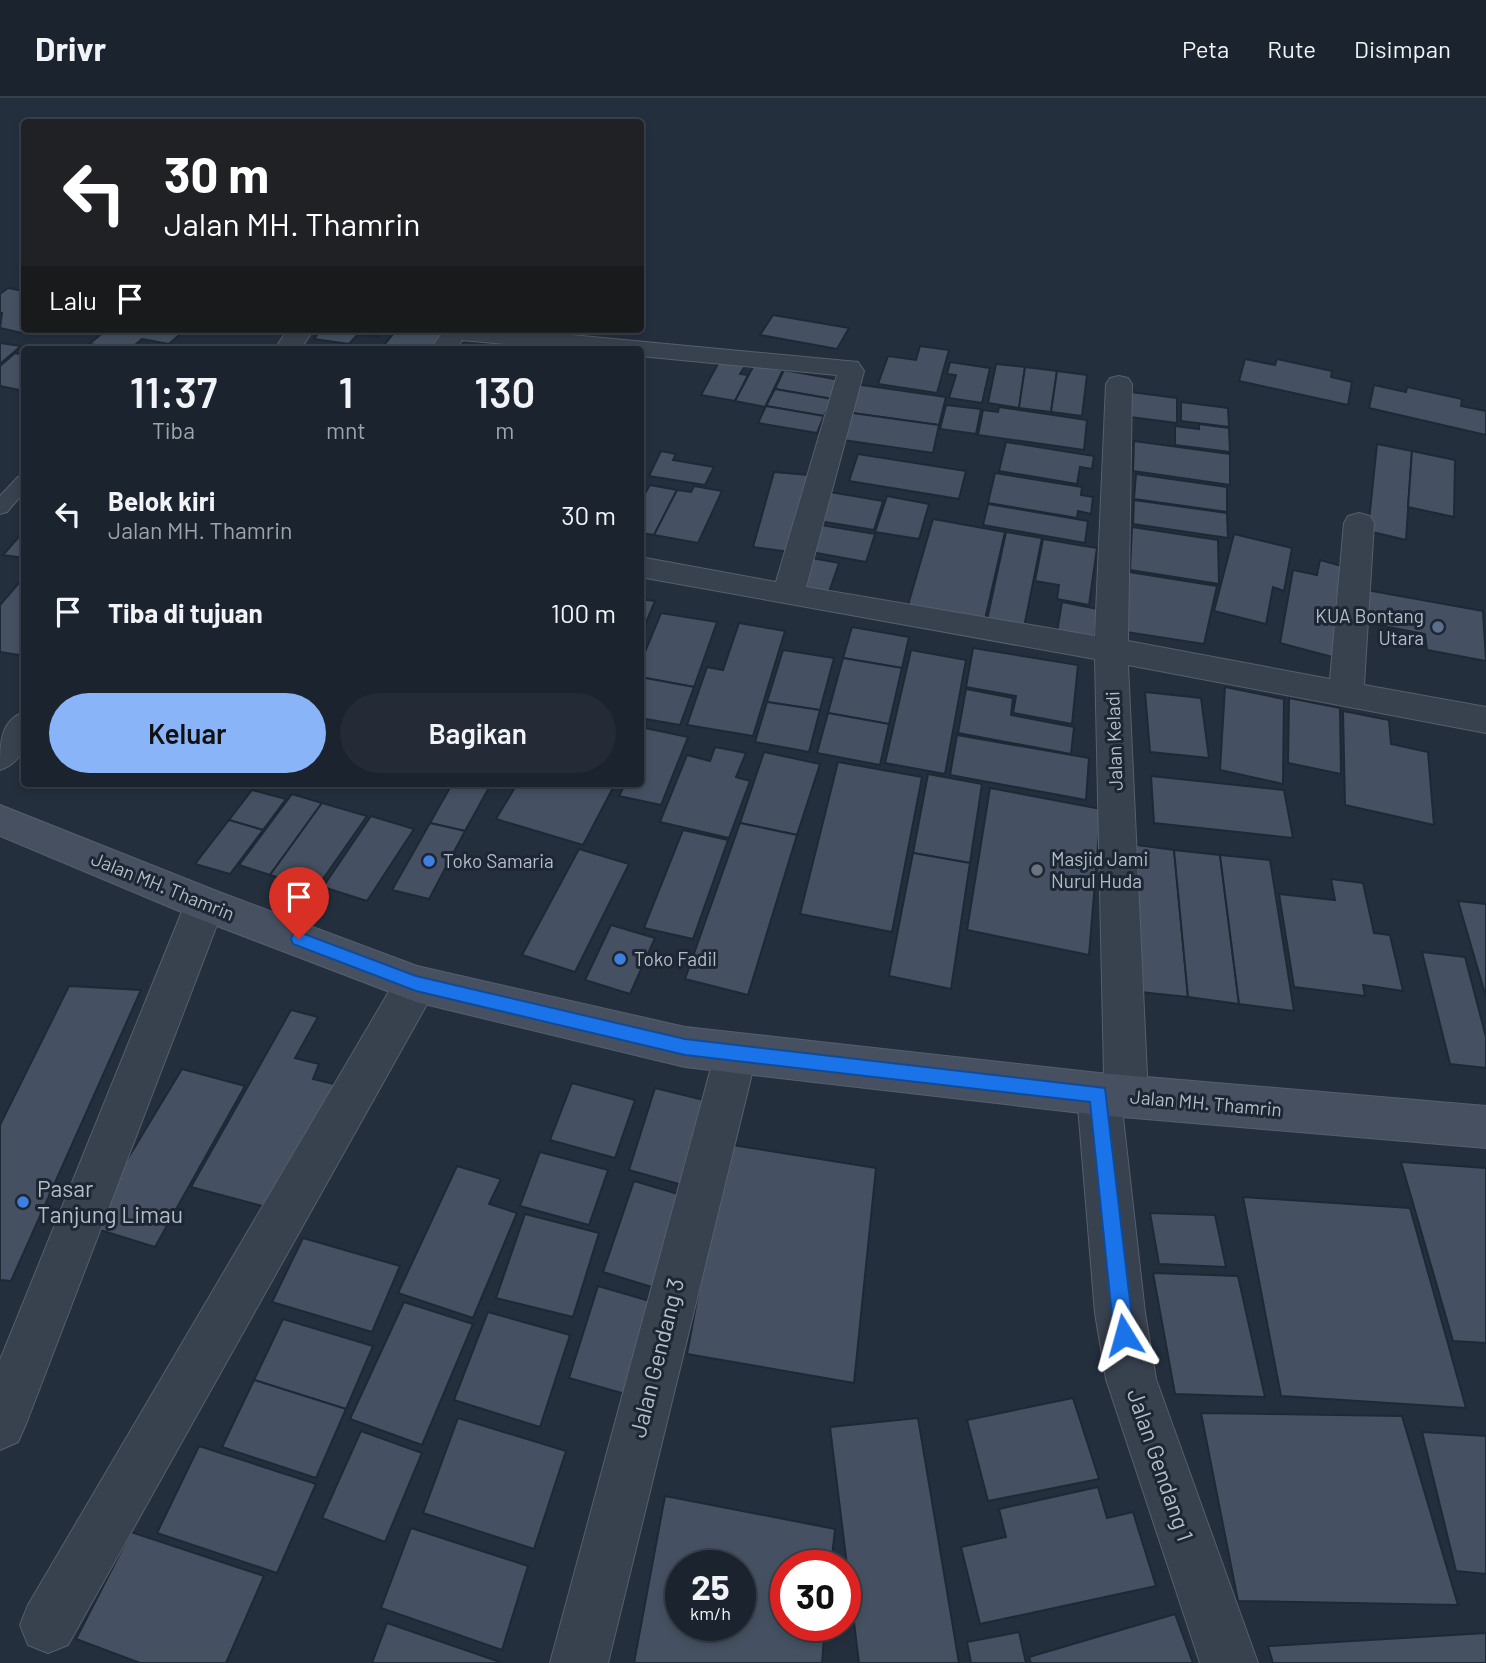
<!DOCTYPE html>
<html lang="id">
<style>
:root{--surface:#1b232e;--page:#242b36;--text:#f1f3f6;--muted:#a0a4aa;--line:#39404a;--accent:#8ab4f8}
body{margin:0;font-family:Barlow,sans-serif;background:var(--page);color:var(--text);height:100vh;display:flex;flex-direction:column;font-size:26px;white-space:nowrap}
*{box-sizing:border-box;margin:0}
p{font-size:23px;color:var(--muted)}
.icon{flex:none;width:38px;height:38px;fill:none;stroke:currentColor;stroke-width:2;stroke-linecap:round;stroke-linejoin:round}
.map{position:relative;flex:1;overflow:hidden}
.drawer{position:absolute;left:21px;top:248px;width:623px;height:441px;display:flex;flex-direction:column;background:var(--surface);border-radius:7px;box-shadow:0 4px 10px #0003,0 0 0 2px var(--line)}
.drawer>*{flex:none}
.top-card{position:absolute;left:21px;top:21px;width:623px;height:214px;border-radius:7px;box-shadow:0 4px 10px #0003,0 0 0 2px var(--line);background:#202124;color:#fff;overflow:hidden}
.speed{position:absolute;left:665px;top:1452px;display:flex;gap:14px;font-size:35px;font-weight:700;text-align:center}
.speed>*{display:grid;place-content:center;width:91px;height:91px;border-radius:50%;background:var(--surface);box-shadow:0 4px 10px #0003,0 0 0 2px var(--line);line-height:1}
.speed small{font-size:18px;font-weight:400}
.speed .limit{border:10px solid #d22;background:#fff;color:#111}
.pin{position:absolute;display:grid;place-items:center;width:60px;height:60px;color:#fff;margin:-72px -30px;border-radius:50% 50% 50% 0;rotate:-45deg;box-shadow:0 0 7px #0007}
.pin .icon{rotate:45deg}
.me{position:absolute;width:77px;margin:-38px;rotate:352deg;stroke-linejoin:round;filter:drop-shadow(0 0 5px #0008)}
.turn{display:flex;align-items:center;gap:24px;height:147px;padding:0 28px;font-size:32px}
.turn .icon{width:91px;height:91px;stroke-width:2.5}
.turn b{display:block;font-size:49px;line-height:60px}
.then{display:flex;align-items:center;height:66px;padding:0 28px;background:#0003;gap:14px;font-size:26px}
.eta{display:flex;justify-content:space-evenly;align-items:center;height:119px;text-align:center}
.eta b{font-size:42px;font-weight:600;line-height:49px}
.cta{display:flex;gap:14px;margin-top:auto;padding:14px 28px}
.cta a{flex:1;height:80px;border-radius:42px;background:var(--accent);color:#111;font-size:28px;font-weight:600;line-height:80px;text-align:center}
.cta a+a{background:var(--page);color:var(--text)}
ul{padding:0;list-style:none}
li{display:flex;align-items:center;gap:21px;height:98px;padding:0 28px}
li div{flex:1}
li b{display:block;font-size:26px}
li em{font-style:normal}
header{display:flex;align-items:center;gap:42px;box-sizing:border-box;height:98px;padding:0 35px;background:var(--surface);border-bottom:2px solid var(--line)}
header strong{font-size:33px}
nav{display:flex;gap:38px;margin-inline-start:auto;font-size:24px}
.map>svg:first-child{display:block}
</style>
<header>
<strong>Drivr</strong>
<nav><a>Peta</a><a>Rute</a><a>Disimpan</a></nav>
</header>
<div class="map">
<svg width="1486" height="1565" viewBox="0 0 1486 1565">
<rect width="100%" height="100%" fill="#242f3e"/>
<g fill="#455162" stroke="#1f2835" stroke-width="2" fill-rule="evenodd">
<path d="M8 190 24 193V231H28L22 235 0 230 2 215H0V196Z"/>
<path d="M773 217 849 230 837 251 760 237Z"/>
<path d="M95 231H186L169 246 142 241 129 252 89 246 105 233Z"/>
<path d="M322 231H385L379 238 358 236 349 246 314 241Z"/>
<path d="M397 231H450L436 251 420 248 417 252H380Z"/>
<path d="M0 245 21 248 0 266Z"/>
<path d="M920 248 949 252 937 295 878 286 888 258 916 262Z"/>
<path d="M15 255 24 257V293L0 288V268Z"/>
<path d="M1245 261 1275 267 1277 261 1332 273 1331 279 1352 284 1348 307 1239 283Z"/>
<path d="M719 264 745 268 740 276 748 277 735 303 701 297Z"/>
<path d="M950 264 990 270 982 305 949 300 956 277 947 276Z"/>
<path d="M996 266 1025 269 1019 310 988 305Z"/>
<path d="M754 267 783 272 765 309 735 303Z"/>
<path d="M1025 269 1057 273 1051 314 1019 310Z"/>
<path d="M784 272 840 282 832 301 775 291Z"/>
<path d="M1057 273 1087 277 1082 318 1051 314Z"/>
<path d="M855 286 946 299 939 327 845 314Z"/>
<path d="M1374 287 1406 294 1407 289 1462 301 1461 308 1486 313V337L1369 310Z"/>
<path d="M775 291 832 301 824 318 766 308Z"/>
<path d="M1131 294 1177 300V325L1130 319Z"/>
<path d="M1181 304 1228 310 1229 329 1181 323Z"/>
<path d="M946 307 981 311 976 336 940 331Z"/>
<path d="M766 308 824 318 817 335 758 325Z"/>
<path d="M999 309 1087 322 1084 352 978 337 983 312 998 314Z"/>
<path d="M845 314 939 327 933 355 836 341Z"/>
<path d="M1199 326 1229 330 1230 354 1175 347V328L1199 331Z"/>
<path d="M1134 343 1230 356V387L1133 373Z"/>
<path d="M1006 344 1094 358 1092 371 1080 369 1077 386 999 373Z"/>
<path d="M1377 346 1412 353 1406 442 1368 433Z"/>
<path d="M661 353 676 356 673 362 714 369 705 387 649 378Z"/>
<path d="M1412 353 1455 362 1454 419 1408 409Z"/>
<path d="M858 356 966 373 959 401 849 383Z"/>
<path d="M774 374 809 377 790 454 753 449Z"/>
<path d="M995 375 1082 389 1081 397 1093 399 1091 416 1078 413 1077 420 988 405Z"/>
<path d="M1136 376 1227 389V414L1134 401Z"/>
<path d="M650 387 677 392 654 437 640 435V404Z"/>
<path d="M694 388 722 393 698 445 654 437 677 392 691 394Z"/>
<path d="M830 394 883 403 874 432 819 423Z"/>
<path d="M887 398 929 406 919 441 875 434Z"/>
<path d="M1134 402 1227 415 1228 440 1133 426Z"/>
<path d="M988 406 1088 423 1085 445 983 427Z"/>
<path d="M933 421 1005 434 985 521 908 507Z"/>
<path d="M821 427 875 436 866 464 811 454Z"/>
<path d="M1132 429 1218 442 1219 486 1130 472Z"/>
<path d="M24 433V460L3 457Z"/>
<path d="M1006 434 1042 440 1024 529 987 522Z"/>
<path d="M1234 436 1292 450 1284 493 1273 489 1266 526 1214 513Z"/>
<path d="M1043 441 1097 450 1089 507 1057 501 1059 487 1035 483Z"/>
<path d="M812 460 839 465 828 497 800 491Z"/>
<path d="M1320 462 1349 470 1336 560 1280 545 1293 472 1317 477Z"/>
<path d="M1129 474 1217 488 1204 546 1126 534Z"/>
<path d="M24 479V550L19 557 0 554V507Z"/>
<path d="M1361 491 1483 513 1486 563 1427 552 1425 536 1362 524Z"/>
<path d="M640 501 655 503 640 539Z"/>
<path d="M1062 504 1098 511 1094 541 1057 534Z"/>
<path d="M661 515 717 524 694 589 640 579V566Z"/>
<path d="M739 525 785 533 753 638 687 627 707 569 723 572Z"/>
<path d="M852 529 909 539 902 570 843 560Z"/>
<path d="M973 550 1078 567 1072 626 1013 615 1016 598 966 589Z"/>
<path d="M783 552 834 560 820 612 767 604Z"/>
<path d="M911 552 966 562 945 676 885 665Z"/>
<path d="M843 560 902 570 889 626 828 615Z"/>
<path d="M640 579 694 589 680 627 640 620Z"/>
<path d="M1225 589 1284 601 1283 686 1220 672Z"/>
<path d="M966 591 1013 600 1011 617 1074 629 1071 656 958 635Z"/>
<path d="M1145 594 1201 600 1209 660 1150 654Z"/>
<path d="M1289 600 1340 610 1341 676 1288 665Z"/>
<path d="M767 604 820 612 809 654 755 644Z"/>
<path d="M1343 613 1389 622 1391 646 1428 654 1434 727 1345 707Z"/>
<path d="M828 615 889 626 880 667 817 655Z"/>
<path d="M640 629 688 639 661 707 619 698 625 686H640Z"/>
<path d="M957 637 1089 660 1086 702 950 677Z"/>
<path d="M715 649 746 655 736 679 750 683 729 740 660 724 687 657 710 663Z"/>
<path d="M764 654 820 666 797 737 740 725Z"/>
<path d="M838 664 922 679 892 834 800 816Z"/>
<path d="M928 676 982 686 970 765 913 755Z"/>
<path d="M1151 678 1284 692 1293 740 1154 725Z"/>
<path d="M452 686H491L465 733 430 725Z"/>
<path d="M517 686H615L583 747 496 721Z"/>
<path d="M990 690 1101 711 1089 857 967 832Z"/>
<path d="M252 692 286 701 263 732 229 722Z"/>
<path d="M292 696 322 705 270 777 239 767Z"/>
<path d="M322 705 367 718 316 791 270 777Z"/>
<path d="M371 718 414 731 367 803 323 789Z"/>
<path d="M229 722 263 732 230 776 195 766Z"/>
<path d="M430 725 465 733 429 801 392 792Z"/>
<path d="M740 725 797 737 748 897 685 881Z"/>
<path d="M683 732 728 742 693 841 644 830Z"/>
<path d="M1130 746 1174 752 1188 899 1140 894Z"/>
<path d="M579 751 629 766 575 874 522 857Z"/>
<path d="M1174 752 1220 757 1239 906 1188 899Z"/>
<path d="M913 755 970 765 951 891 889 878Z"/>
<path d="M1220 757 1270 762 1294 913 1239 906Z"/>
<path d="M1331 781 1363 785 1374 835 1390 837 1403 893 1363 887 1365 898 1294 889 1279 796 1335 802Z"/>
<path d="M1458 803 1486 806V899Z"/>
<path d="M611 827 655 840 630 896 585 882Z"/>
<path d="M1422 854 1465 859 1486 939V970L1450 966Z"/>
<path d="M69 888 141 892 11 1183 0 1182V1027Z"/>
<path d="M291 912 318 919 295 960 319 966 313 981 338 987 274 1111 191 1089Z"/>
<path d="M182 971 245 988 155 1149 87 1128Z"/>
<path d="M572 985 635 1002 615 1060 550 1042Z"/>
<path d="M655 990 712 1004 686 1088 629 1072Z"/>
<path d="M726 1046 876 1070 854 1285 687 1256Z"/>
<path d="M540 1054 608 1072 589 1127 520 1108Z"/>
<path d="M1401 1064 1486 1070V1245L1453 1243Z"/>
<path d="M457 1068 501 1081 489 1106 517 1115 473 1220 398 1195Z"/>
<path d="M634 1083 685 1098 655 1190 603 1174Z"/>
<path d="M1243 1099 1410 1110 1466 1310 1281 1298Z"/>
<path d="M1150 1115 1215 1117 1226 1169 1159 1166Z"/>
<path d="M525 1116 599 1135 573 1219 496 1200Z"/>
<path d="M303 1140 400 1168 372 1234 272 1204Z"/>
<path d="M1153 1175 1238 1178 1265 1299 1175 1296Z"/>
<path d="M598 1188 653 1204 625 1296 569 1280Z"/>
<path d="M404 1204 473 1226 422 1347 350 1321Z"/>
<path d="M488 1214 570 1237 540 1329 454 1302Z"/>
<path d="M283 1221 373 1248 346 1311 254 1282Z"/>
<path d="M254 1282 346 1311 316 1380 222 1349Z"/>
<path d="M1073 1300 1099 1381 988 1403 967 1322Z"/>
<path d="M1201 1315 1402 1318 1458 1507 1238 1503Z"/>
<path d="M458 1320 566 1353 534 1451 423 1415Z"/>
<path d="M918 1320 959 1565H859L830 1329Z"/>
<path d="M361 1333 422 1355 385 1444 322 1420Z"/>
<path d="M1422 1334 1486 1338V1476L1456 1473Z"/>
<path d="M199 1348 316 1386 277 1475 157 1435Z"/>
<path d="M1098 1389 1107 1420 1133 1414 1156 1488 980 1526 961 1449 1006 1439 999 1411Z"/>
<path d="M665 1398 835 1431 831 1468H786V1528H825L822 1565H634ZM681 1468H740V1528H681Z"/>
<path d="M411 1430 528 1468 502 1552 381 1510Z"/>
<path d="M131 1434 264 1478 226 1565H140L76 1541Z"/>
<path d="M1175 1516 1193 1565H1031L1029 1559Z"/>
<path d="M387 1525 500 1564 499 1565H372Z"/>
<path d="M1019 1534 1026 1565H971L967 1544Z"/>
<path d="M1486 1535V1565H1273L1268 1548Z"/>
</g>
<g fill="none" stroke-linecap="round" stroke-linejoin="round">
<g stroke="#565f6c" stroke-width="2">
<path id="lane" d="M24 377V394L7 414 0 416V398L18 379Z"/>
</g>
<g stroke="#565f6c" stroke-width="2">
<g id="street">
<path d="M288 231H314L300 252H274Z"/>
<path d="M445 231H508L858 264 864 273 806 489 1095 538 1106 286 1110 280 1119 278 1128 280 1132 286 1128 543 1330 581 1344 425 1348 418 1359 415 1370 418 1374 425 1364 587 1486 609V635L1128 567 1148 999 1141 1014 1123 1019 1145 1215 1156 1281 1258 1565H1200L1106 1281 1095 1215 1077 996 1084 981 1099 975 1104 977 1095 561 640 479V459L776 484 837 277 640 258V252H571L462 242 456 252H430Z"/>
<path d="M24 614C26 639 27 663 0 672 0 645 0 623 24 614Z"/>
<path d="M205 790 219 794 225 806 26 1326 18 1344 0 1352V1262L185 806 191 794Z"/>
<path d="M416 868 431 873 437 886 431 899 68 1547 48 1555 28 1547 20 1527 28 1507 401 873Z"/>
<path d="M736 935 751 941 757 955 608 1565H550L715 955 721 941Z"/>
</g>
</g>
<g stroke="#565f6c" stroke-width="2">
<path id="secondary" d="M0 707 219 794 417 868 685 929 1099 975 1486 1008V1050L1099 1017 685 969 416 904 191 818 0 738Z"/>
</g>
<use href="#lane" fill="#38414e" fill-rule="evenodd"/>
<use href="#street" fill="#38414e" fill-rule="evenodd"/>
<use href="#secondary" fill="#465061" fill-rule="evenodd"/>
</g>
<path fill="#1a73e8" stroke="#114b97" stroke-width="2" d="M299 834 416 878 685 941 1105 990 1134 1237 1131 1245 1124 1248 1117 1245 1114 1237 1090 1004 685 957 416 893 293 846 291 841 293 836Z"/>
<circle fill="#5c6f8a" stroke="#1d2633" stroke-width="2.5" cx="1438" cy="529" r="7"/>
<g fill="#3f7fe0" stroke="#1d2633" stroke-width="2.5">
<circle cx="429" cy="763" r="7"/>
<circle cx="620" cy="861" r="7"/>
<circle cx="23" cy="1104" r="7"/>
</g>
<circle fill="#6b7280" stroke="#1d2633" stroke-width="2.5" cx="1037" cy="772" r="7"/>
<g text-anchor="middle" stroke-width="6" stroke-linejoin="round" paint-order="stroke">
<g font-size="19" fill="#b4bcc9" stroke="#1d2633" text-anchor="start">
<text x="1424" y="525" text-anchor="end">KUA Bontang<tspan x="1424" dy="22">Utara</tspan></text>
<text x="1051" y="768">Masjid Jami<tspan x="1051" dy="22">Nurul Huda</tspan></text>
<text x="443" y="770">Toko Samaria</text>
<text x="634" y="868">Toko Fadil</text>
</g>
<g font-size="19" fill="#b4bcc9" stroke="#1d2633">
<text transform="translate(1114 643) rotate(-92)" y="7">Jalan Keladi</text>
<text transform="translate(163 788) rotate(22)" y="7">Jalan MH. Thamrin</text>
<text transform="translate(1206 1005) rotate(5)" y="7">Jalan MH. Thamrin</text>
</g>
<g font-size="23" fill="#b4bcc9" stroke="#1d2633" text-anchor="start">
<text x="37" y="1099">Pasar<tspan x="37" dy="26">Tanjung Limau</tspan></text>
</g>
<g font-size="23" fill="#b4bcc9" stroke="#1d2633">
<text transform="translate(657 1260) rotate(-76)" y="8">Jalan Gendang 3</text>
<text transform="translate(1160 1367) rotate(71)" y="8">Jalan Gendang 1</text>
</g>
</g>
</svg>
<div class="speed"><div>25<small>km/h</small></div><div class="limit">30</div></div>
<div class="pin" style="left:299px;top:841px;background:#d93025"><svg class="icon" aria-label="arrive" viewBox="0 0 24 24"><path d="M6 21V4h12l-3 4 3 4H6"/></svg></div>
<svg class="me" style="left:1124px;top:1237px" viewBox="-20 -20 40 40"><path d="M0-17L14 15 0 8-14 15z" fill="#1a73e8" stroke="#fff" stroke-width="4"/></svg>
<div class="top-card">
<div class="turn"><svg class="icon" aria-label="left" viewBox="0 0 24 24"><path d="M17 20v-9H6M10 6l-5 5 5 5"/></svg><div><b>30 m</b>Jalan MH. Thamrin</div></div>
<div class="then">Lalu<svg class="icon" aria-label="arrive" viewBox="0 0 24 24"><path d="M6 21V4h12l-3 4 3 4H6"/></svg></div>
</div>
<section class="drawer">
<div class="eta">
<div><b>11:37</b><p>Tiba</p></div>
<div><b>1</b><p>mnt</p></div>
<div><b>130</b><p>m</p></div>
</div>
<ul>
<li><svg class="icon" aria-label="left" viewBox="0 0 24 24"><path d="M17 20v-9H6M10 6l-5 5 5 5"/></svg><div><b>Belok kiri</b><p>Jalan MH. Thamrin</p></div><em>30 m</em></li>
<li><svg class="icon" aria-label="arrive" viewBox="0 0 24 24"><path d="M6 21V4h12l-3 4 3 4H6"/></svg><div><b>Tiba di tujuan</b></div><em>100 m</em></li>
</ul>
<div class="cta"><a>Keluar</a><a>Bagikan</a></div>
</section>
</div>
